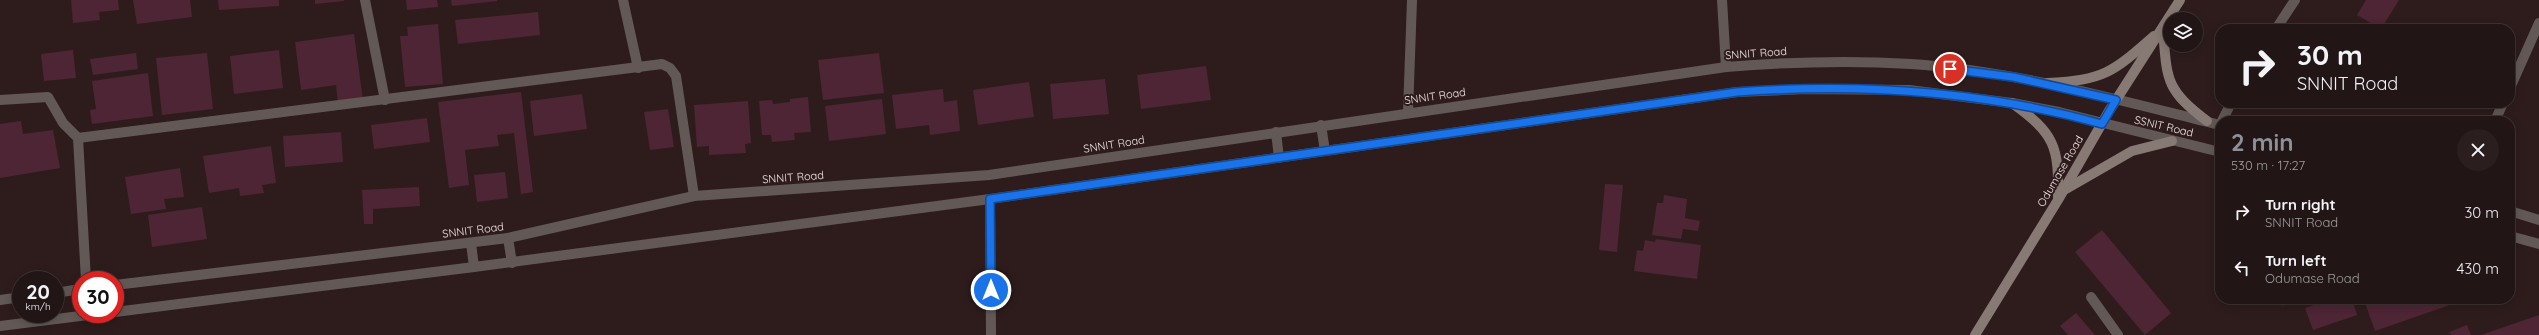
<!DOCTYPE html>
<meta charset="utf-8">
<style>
:root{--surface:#221515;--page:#2a1e1e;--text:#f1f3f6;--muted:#a29fa0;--line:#3f3434;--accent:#8c9099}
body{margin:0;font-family:Quicksand,sans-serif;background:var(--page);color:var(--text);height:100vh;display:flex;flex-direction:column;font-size:15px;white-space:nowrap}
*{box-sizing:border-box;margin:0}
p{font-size:13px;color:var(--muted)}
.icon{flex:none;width:22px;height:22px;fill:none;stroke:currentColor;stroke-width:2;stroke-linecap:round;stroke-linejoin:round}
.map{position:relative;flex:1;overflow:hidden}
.details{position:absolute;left:2215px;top:116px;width:300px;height:188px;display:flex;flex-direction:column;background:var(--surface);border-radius:16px;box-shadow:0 2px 10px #0003,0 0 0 1px var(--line)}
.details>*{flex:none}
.top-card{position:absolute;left:2215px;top:24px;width:300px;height:84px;border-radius:16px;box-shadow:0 2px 10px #0003,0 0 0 1px var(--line);background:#221515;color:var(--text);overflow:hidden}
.tools{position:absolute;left:2163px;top:12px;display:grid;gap:8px}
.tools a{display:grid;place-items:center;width:40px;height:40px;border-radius:50%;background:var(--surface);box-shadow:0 2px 10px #0003,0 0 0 1px var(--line);font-size:20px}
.speed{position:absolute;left:12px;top:271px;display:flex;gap:8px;font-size:20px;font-weight:700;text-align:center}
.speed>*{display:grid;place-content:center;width:52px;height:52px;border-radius:50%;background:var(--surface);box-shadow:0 2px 10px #0003,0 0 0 1px var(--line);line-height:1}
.speed small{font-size:10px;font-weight:400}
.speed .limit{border:6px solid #d22;background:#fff;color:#111}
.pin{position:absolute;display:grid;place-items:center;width:34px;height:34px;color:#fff;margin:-17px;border:2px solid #fff;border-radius:50%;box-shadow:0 1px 4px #0007}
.me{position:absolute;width:44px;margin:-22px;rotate:0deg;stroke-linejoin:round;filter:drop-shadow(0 0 3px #0008)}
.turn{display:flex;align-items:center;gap:14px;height:84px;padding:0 16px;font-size:18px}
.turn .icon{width:52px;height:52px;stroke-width:2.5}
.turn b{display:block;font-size:28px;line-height:34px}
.round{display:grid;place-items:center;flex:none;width:42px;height:42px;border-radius:21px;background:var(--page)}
.overview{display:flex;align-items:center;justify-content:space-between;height:68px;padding:0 16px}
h1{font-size:24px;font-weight:700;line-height:30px;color:var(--accent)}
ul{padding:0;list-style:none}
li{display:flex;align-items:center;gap:12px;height:56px;padding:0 16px}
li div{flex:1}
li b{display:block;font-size:15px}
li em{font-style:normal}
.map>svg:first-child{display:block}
</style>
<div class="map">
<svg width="2539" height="335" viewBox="0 0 2539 335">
<rect width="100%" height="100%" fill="#2e1c1c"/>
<g fill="#4d2534">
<path d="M71 0H118L119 10 99 12 100 20 73 23Z"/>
<path d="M133 0H190L192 17 137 24Z"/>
<path d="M218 0H279V6L219 10Z"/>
<path d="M315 0H344V1L315 4Z"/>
<path d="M406 0H437L438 7 407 10Z"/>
<path d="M451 0H497V1L452 6Z"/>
<path d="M2366 0H2399L2381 29 2357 15Z"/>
<path d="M538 12 540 35 458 44 455 20Z"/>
<path d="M438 24 443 84 405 87 400 36H408L407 27Z"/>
<path d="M354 34 363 100 338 103 336 85 301 90 295 42Z"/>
<path d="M73 50 76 78 44 81 41 54Z"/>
<path d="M279 50 283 88 234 94 230 56Z"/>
<path d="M136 53 138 69 93 75 90 59Z"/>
<path d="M207 53 213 109 162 115 156 58Z"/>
<path d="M879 53 884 93 823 100 818 60Z"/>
<path d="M1206 66 1211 100 1141 109 1137 75Z"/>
<path d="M148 73 153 116 92 124 90 110 96 109 92 81Z"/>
<path d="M1105 79 1109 114 1053 119 1050 84Z"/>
<path d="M1029 82 1034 117 978 125 973 90Z"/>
<path d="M943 89 944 102 957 100 960 131 930 135 929 125 896 129 892 95Z"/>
<path d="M521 92 533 192 521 194 514 133 497 135 499 146 465 150 469 185 449 188 438 102Z"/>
<path d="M582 94 587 129 534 136 530 101Z"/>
<path d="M808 97 811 132 794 133 795 140 772 142 771 135H762L759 101 772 100 773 104 790 102V99Z"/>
<path d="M882 99 886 134 829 141 825 106Z"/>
<path d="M748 101 751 143 745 144 746 153 709 155V146L697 147 694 105Z"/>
<path d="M668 109 674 147 650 150 644 112Z"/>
<path d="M427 118 430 142 374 149 371 125Z"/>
<path d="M21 121 23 134 53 130 60 168 0 178V124Z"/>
<path d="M341 132 343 162 285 167 283 136Z"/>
<path d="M271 146 276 183 262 185 264 193 240 196 239 188 209 193 203 156Z"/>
<path d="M180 168 184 197 164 199 166 209 131 214 125 177Z"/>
<path d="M505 172 508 198 477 202 474 175Z"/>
<path d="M1605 184 1623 185 1617 252 1599 250Z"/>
<path d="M419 187 420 206 373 209V224H364L362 190Z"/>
<path d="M1664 195 1687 199 1685 218 1700 221 1698 231 1683 229 1681 239 1652 235 1657 203H1663Z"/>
<path d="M202 207 207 239 152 247 148 215Z"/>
<path d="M2102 230 2171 313 2145 335 2075 252Z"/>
<path d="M1656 239 1701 245 1697 279 1634 271 1637 250 1643 251 1645 240 1655 242Z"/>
<path d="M2279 299H2301L2282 306Z"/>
<path d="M2331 299H2352L2357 315 2313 330 2305 308Z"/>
<path d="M2367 299H2467L2375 331 2364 300Z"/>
<path d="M2076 313 2095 335H2068L2060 326Z"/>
<path d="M2539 315V335H2481Z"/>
<path d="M2467 325 2471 335H2451L2449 332Z"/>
</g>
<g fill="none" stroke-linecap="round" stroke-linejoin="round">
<path stroke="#625956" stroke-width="10" d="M2091 297 2118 335"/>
<g stroke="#625956" stroke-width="10">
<path d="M365 0 385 100"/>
<path d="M623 0 638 68"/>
<path d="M1722 0 1726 67"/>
<path d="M2276 29 2295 0"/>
<path d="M2510 88 2539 23"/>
<path d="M0 100 48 97 63 123 78 138 86 280"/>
<path d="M1408 112 1412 0"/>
<path d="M2222 121 2231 103"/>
<path d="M2495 121 2503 103"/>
<path d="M78 138 662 64 670 68 676 76 694 196"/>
<path d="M990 199 991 335"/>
</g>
<g stroke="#625956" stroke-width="10">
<path d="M1321 125 1325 151"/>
<path d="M1276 132 1279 158"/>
<path d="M2510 211 2539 220"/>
<path d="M2510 236 2539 244"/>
<path d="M508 238 512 263"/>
<path d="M471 243 474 267"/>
<path d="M115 285 508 238 694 196 989 175 1726 67C1787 62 1850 60 1911 64 2016 71 2118 100 2220 125"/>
<path d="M55 293 81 289"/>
<path d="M0 300 21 297"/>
<path d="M115 312 474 267 990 199 1737 92 1806 89 1909 90 2012 103 2059 112 2220 152"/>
<path d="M0 326 96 314"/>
</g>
<g stroke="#877974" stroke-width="10">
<path d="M2163 29C2167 80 2165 89 2207 121"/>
<path d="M2047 83C2104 80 2112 73 2154 36"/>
<path d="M2012 103C2055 134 2059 146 2058 199"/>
<path d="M2066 189 2132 151 2172 141"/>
<path d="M1975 335 2058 200 2109 111 2180 0"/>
</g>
</g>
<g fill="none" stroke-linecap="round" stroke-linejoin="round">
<g stroke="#114b97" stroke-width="10">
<path id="route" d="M991 290 990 199 1737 92C1859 83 1983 91 2102 124L2116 100 2013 77 1950 69"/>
</g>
<use href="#route" stroke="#1a73e8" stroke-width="7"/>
</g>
<g text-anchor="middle" stroke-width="4" stroke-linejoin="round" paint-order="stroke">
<g font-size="11" fill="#f2e5e5" stroke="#2e1c1c">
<text transform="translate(1756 53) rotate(-4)" y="4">SNNIT Road</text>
<text transform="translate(1435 96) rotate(-8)" y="4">SNNIT Road</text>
<text transform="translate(2164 126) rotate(13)" y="4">SSNIT Road</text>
<text transform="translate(1114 144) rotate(-9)" y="4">SNNIT Road</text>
<text transform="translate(2060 171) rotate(-60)" y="4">Odumase Road</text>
<text transform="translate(793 177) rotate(-4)" y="4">SNNIT Road</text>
<text transform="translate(473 230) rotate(-7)" y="4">SNNIT Road</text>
</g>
</g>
</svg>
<div class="tools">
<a><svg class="icon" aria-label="layers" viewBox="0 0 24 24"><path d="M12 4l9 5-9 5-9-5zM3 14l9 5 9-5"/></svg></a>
</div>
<div class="speed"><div>20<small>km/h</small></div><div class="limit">30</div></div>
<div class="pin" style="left:1950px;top:69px;background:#d93025"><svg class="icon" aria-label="arrive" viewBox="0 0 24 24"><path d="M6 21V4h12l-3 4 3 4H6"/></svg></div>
<svg class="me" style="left:991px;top:290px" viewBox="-20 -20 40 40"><circle r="17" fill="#1a73e8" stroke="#fff" stroke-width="3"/><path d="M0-11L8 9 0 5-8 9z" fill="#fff"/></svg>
<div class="top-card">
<div class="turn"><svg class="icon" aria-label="right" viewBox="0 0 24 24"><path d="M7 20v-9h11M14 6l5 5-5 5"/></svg><div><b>30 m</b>SNNIT Road</div></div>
</div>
<section class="details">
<div class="overview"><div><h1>2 min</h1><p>530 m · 17:27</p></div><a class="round"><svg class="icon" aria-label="close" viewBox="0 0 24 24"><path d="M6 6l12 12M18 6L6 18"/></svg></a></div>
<ul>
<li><svg class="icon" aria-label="right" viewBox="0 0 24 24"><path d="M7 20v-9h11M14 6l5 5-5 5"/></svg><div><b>Turn right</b><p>SNNIT Road</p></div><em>30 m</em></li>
<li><svg class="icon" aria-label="left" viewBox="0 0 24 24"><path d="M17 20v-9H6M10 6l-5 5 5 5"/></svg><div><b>Turn left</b><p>Odumase Road</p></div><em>430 m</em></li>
</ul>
</section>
</div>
